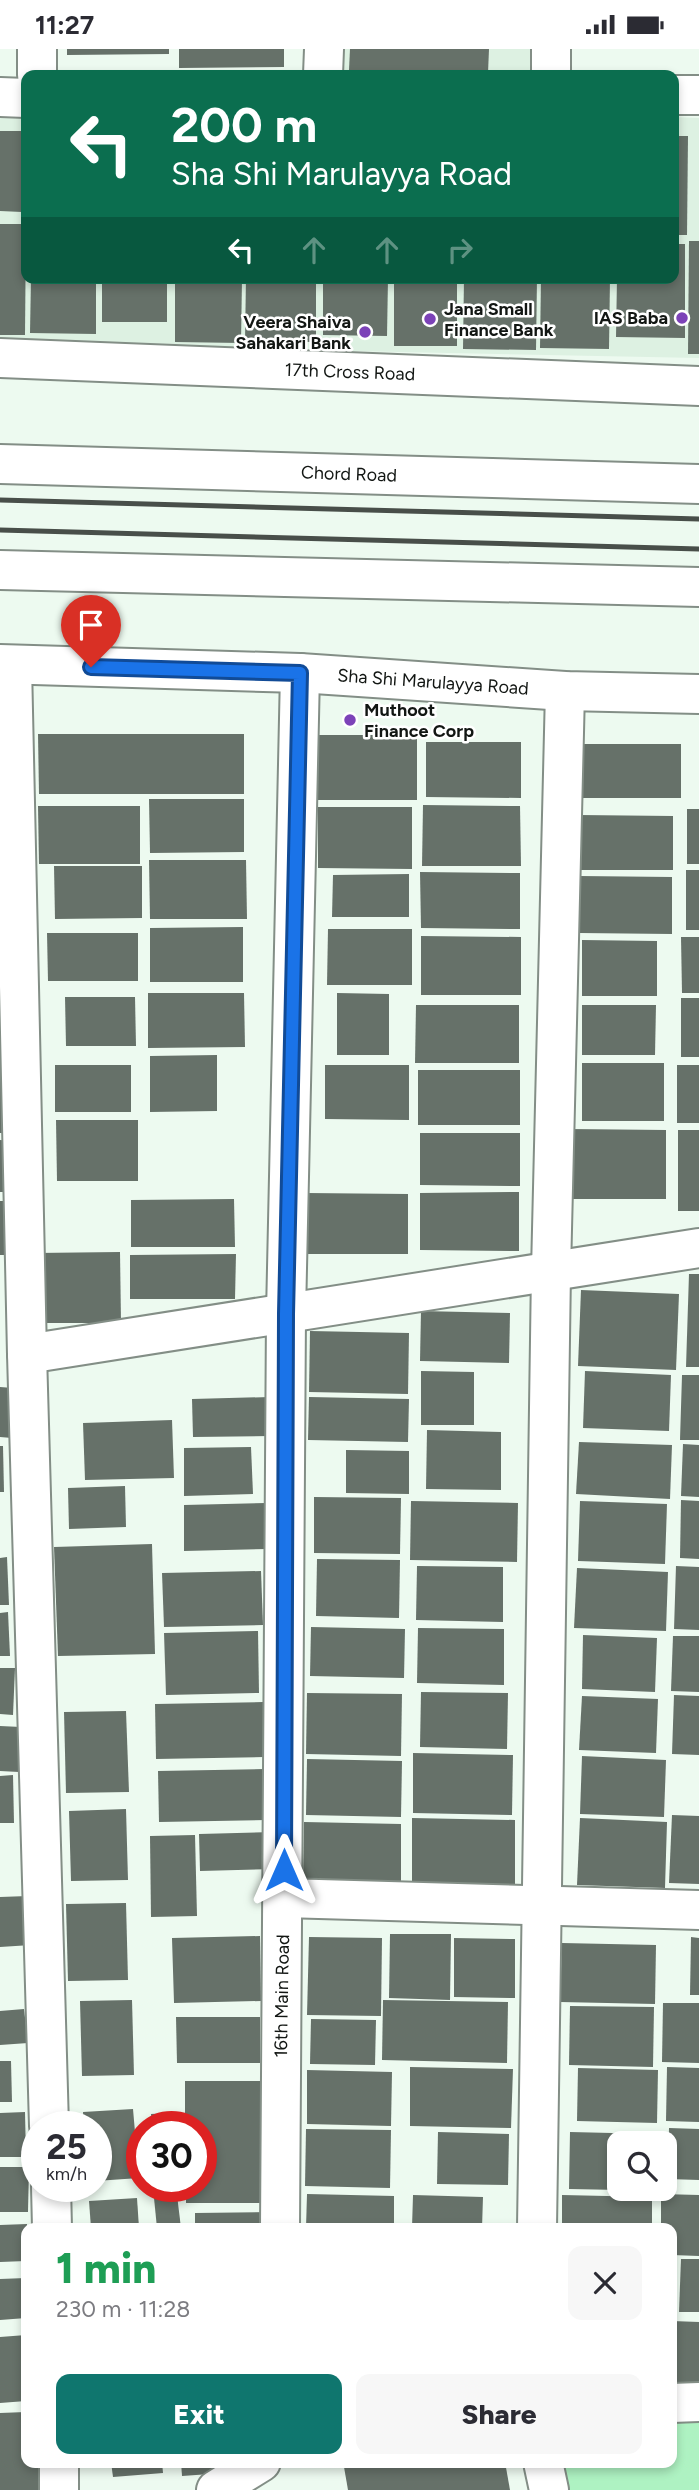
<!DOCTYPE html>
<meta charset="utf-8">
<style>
:root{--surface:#fff;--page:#f7f7f7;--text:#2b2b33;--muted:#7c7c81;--accent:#0f766e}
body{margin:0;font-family:Figtree,sans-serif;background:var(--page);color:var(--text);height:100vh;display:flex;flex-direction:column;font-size:26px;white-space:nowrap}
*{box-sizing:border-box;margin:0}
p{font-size:23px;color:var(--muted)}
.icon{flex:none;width:38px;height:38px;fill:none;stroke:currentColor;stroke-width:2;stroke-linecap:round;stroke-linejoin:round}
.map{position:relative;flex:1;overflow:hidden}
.side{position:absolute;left:21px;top:2174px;width:656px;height:245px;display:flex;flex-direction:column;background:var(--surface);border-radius:14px;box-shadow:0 4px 10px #0003}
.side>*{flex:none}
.top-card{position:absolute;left:21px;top:21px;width:658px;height:214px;border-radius:14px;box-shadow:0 4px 10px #0003;background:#0b6e4f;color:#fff;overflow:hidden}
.tools{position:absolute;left:607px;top:2082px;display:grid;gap:14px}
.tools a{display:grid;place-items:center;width:70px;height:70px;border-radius:14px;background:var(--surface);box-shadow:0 4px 10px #0003;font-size:35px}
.speed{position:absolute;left:21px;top:2062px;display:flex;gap:14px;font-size:35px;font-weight:700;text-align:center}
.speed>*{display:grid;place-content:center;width:91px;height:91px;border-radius:50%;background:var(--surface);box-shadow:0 4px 10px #0003;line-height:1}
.speed small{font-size:18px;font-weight:400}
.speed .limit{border:10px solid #d22;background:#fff;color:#111}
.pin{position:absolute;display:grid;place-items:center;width:60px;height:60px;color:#fff;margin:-72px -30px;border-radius:50% 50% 50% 0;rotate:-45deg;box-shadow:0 0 7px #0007}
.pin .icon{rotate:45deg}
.me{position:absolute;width:77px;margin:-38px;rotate:0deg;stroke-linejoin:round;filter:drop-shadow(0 0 5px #0008)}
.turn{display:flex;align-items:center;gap:24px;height:147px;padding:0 35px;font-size:32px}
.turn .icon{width:91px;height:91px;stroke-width:2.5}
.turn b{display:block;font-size:49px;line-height:60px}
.lanes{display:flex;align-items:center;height:66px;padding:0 35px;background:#0003;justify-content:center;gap:35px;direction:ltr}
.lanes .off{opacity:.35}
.round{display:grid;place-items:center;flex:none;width:74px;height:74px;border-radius:14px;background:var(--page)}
.overview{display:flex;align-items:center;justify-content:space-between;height:119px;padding:0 35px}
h1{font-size:42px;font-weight:800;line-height:52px;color:#1e9e55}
.primary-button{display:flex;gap:14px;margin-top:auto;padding:14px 35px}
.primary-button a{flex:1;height:80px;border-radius:14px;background:var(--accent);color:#fff;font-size:28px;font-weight:800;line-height:80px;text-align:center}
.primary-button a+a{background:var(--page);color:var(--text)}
.status{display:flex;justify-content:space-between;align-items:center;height:49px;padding:0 35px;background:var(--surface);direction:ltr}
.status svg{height:19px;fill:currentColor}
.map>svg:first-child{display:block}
</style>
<div class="status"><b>11:27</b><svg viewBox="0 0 49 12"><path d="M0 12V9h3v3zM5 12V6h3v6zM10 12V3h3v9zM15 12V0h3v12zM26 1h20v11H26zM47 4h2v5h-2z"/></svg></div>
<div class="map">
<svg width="699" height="2441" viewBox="0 0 699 2441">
<rect width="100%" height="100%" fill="#edfaf0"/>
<g fill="#ddf1e2">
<rect x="332" y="0" width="198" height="26"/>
<path d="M0 55 26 56V229H674V68L699 69V309L0 295Z"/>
</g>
<path fill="#aef2c2" d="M699 2363V2441H563L559 2413H672V2365Z"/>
<g fill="#667169">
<path d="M67 0H169V5L67 6Z"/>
<path d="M179 0H284V18L179 19Z"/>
<path d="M350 0H489L488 24 349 21Z"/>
<path d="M0 82H22V163L0 162Z"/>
<path d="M674 87H688L687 186H674Z"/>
<path d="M0 175H26L25 286H0Z"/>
<path d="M689 192H699V305H688Z"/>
<path d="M674 195H685V289L616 288 617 229H674Z"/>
<path d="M31 229H96V285L30 284Z"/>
<rect x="102" y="229" width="65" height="44"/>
<path d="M175 229H242L241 294 175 293Z"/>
<path d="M246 229H316V293L245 292Z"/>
<path d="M323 229H388L387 287 323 286Z"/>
<rect x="394" y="229" width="63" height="68"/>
<path d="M464 229H537L536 301 463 300Z"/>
<path d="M541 229H610L609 300 540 299Z"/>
<path d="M38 685H244V745H39Z"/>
<rect x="315" y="686" width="102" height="65"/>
<path d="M426 693H521V749L426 748Z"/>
<rect x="578" y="695" width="103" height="54"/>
<path d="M149 750H244V803L150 804Z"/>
<path d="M423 756 520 757 521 817H422Z"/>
<path d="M38 757H140V815H39Z"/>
<path d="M318 758H412V820L318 819Z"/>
<rect x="687" y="760" width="12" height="55"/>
<path d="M579 766 673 767V821H579Z"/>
<path d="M149 811H246L247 870H150Z"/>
<path d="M54 817H142V869L55 870Z"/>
<rect x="686" y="821" width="13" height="60"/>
<path d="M420 823 520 824V880L421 879Z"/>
<path d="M409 825V868H332L333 826Z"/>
<path d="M579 827 672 828V885L579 884Z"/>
<path d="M243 878V933H150V879Z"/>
<path d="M328 880H412V936H327Z"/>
<path d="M47 884H138V932H48Z"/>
<path d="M421 887 521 888V946H421Z"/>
<path d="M681 888H699V944H682Z"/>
<path d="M582 891 657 892V947H582Z"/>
<path d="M148 944H244L245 998 148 999Z"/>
<path d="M337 944 389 945V1006H337Z"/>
<path d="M65 948H135L136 997H66Z"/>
<rect x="681" y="949" width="18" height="59"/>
<path d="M416 956H519V1014H415Z"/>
<path d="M582 956H656L655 1006H582Z"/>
<path d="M217 1006V1062L150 1063V1007Z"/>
<rect x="582" y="1014" width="82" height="58"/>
<rect x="55" y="1016" width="76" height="47"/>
<path d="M325 1016H409V1071L325 1070Z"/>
<rect x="677" y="1016" width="22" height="58"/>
<rect x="418" y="1021" width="102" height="55"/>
<path d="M0 1022 9 1023 5 1084H0Z"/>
<path d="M56 1071H138V1132H57Z"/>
<path d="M569 1080 666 1081V1150H569Z"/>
<rect x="678" y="1081" width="21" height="81"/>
<path d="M420 1084H520V1137L420 1136Z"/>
<path d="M0 1091 12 1092 10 1143H0Z"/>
<path d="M519 1143V1202L420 1201V1144Z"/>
<path d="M306 1144 408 1145V1205H306Z"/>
<path d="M234 1150 235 1198H131V1151Z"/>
<rect x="0" y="1152" width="5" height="54"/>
<path d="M120 1203 121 1274H35V1204Z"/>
<path d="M236 1205 235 1250H130V1206Z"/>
<path d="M689 1225H699V1318H686Z"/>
<path d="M581 1241 679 1245 676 1321 578 1317Z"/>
<path d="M421 1262 510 1264 509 1314 420 1312Z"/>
<path d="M310 1282 409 1284 408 1345 309 1343Z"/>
<path d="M421 1322 474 1323V1376H421Z"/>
<path d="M585 1322 671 1326 669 1382 583 1379Z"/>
<path d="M682 1326H699V1391H680Z"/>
<path d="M0 1338 13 1339 12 1389 0 1388Z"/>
<path d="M270 1348V1387L193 1388 192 1350Z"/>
<path d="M309 1348 409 1350 408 1393 308 1391Z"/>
<path d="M172 1371 174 1429 85 1431 83 1374Z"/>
<path d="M427 1381 501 1383V1441L426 1440Z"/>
<path d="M579 1393 672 1396 670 1450 576 1445Z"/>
<path d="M683 1395 699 1396V1448L681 1447Z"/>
<path d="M0 1397H3L4 1443H0Z"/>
<path d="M251 1398 253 1445 184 1447V1399Z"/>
<path d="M346 1401 409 1402V1445L346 1444Z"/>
<path d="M125 1437 126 1478 69 1480 68 1439Z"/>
<path d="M314 1448 401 1449 400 1505 314 1504Z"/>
<path d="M681 1451 699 1452V1510L680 1509Z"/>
<path d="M411 1452 518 1454 517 1513 410 1511Z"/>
<path d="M580 1452 667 1455 665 1515 578 1512Z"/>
<path d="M266 1454 267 1500 184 1502V1456Z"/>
<path d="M152 1495 155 1605 58 1607 54 1498Z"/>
<path d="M7 1508 9 1556H0V1509Z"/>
<path d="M317 1510 400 1511 399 1569 316 1567Z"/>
<path d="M417 1517 503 1518V1573L416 1571Z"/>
<path d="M676 1517 699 1518V1581L674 1580Z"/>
<path d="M577 1519 668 1523 666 1582 574 1579Z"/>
<path d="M261 1522 263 1576 164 1578 162 1524Z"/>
<path d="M8 1563 10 1607H0V1564Z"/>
<path d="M311 1578 405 1580 404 1629 310 1627Z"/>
<path d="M418 1579 504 1580V1636L417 1634Z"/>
<path d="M258 1582 259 1644 166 1646 164 1584Z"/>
<path d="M583 1586 657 1589 655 1643 582 1640Z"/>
<path d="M673 1587H699V1643L671 1642Z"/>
<path d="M0 1619H15L13 1666 0 1665Z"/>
<path d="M421 1643 508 1644 507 1700 420 1698Z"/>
<path d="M307 1644 402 1645 401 1707 306 1705Z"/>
<path d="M674 1646 699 1647V1706L672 1705Z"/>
<path d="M582 1647 658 1650 656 1704 579 1701Z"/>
<path d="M263 1653 264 1708 156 1710 155 1655Z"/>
<path d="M126 1662 129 1743 66 1744 64 1663Z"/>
<path d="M0 1677 21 1678 19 1723 0 1722Z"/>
<path d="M413 1704 513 1706 512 1766 413 1764Z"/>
<path d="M582 1707 666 1711 664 1768 580 1765Z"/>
<path d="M307 1710 402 1712 401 1768 306 1766Z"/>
<path d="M264 1720 266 1771 159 1773 158 1722Z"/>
<path d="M13 1726 14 1774H0V1727Z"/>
<path d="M126 1760 128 1831 71 1832 69 1762Z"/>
<path d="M672 1766 699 1767V1835L669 1834Z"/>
<path d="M412 1769 515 1771V1837L412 1836Z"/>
<path d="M580 1769 667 1773 665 1839 577 1836Z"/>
<path d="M304 1773 401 1775V1836L303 1834Z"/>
<path d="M274 1783 275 1820 200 1822 199 1785Z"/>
<path d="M195 1786 197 1867 151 1868 150 1787Z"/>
<path d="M28 1847 31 1896 0 1898V1848Z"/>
<path d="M126 1854 128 1931 68 1932 66 1855Z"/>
<path d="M390 1885H451L450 1951 389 1949Z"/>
<path d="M260 1887 261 1952 174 1954 172 1889Z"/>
<path d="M309 1888 382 1889 381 1967 307 1966Z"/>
<path d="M691 1888 699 1889V1946H690Z"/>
<path d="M454 1889 515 1890V1949L454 1948Z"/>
<path d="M562 1894 656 1896 655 1955 560 1953Z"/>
<path d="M132 1951 134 2026 82 2027 80 1952Z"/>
<path d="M383 1951 508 1953 507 2014 382 2011Z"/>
<path d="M663 1954H699V2014L662 2013Z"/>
<path d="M570 1957 654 1958 653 2018 569 2016Z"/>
<path d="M24 1960 28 1994 0 1996V1962Z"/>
<path d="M176 1968H260V2014H177Z"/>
<path d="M311 1970 376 1971 375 2016 310 2015Z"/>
<path d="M0 2012H11L12 2053H0Z"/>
<path d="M410 2018 513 2020 511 2079 410 2077Z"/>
<path d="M667 2018 699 2019V2073L666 2072Z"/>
<path d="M578 2019 658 2021 657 2074 577 2072Z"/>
<path d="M307 2021 392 2023 391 2077 307 2075Z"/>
<path d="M185 2032H274L275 2154H186V2137H201V2077H185Z"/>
<path d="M133 2060 139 2129 96 2132V2077H84L83 2063Z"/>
<path d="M25 2063 26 2108H0V2064Z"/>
<path d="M169 2064 171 2077H152L151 2065Z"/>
<path d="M669 2079 699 2080V2131L668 2130Z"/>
<path d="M306 2080 391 2081 390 2139 305 2137Z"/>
<path d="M438 2083 509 2085 508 2136 437 2135Z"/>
<path d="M570 2083 654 2085V2095H620V2141L569 2140Z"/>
<path d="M0 2118H29L28 2163H0Z"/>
<path d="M307 2145 394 2147V2179H306Z"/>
<path d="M661 2145 699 2146V2207L672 2206V2179H661Z"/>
<path d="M177 2146 181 2179H157L154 2149Z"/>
<path d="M413 2146 483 2148 482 2179H412Z"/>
<path d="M562 2146 652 2148V2179H562Z"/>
<path d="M137 2149 139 2179H91L89 2152Z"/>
<path d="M272 2163V2179H195V2164Z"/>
<path d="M27 2175 26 2212 0 2213V2176Z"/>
<path d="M681 2210H699V2263H679Z"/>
<path d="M26 2229V2269L0 2271V2230Z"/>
<path d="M672 2272 699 2273V2337L672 2336Z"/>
<path d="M26 2286V2352L0 2354V2288Z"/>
<path d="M26 2363V2413H49L50 2441H0V2364Z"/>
<path d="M111 2413H162L163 2424 113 2428Z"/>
<path d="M181 2413H223L224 2424 182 2427Z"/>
<path d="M377 2413H505L510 2441H348L344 2418Z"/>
</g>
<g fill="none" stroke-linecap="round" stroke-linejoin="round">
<g stroke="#838e86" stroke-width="42">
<g id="minor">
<path d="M37 26V0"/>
<path d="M323 26 324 0"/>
<path d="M551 26V0"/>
<path d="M674 46H699"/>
<path d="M0 48 26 49"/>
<path d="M0 309 699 337"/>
<path d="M0 615 300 624 565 642 699 645"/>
<path d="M12 616 27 1305 49 2077"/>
<path d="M27 1305 699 1199"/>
<path d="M284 1849 699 1861"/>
<path d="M51 2137 52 2179"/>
<path d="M280 2179 286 1265 300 624"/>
<path d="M537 2179 551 1222 565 642"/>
<path d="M672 2354 699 2353"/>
<path d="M59 2413V2441"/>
<path d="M543 2413 549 2441"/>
<path d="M216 2441 261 2413"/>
</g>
</g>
<g stroke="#838e86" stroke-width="42">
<g id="major">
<path d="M0 415 699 435"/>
<path d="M0 521 699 538"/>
</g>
</g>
<use href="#minor" stroke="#fff" stroke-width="38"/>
<use href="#major" stroke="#fff" stroke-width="38"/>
<g stroke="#484e49" stroke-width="5">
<path d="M0 451 699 470"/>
<path d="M0 481 699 500"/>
</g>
</g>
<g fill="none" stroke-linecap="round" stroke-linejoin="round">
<g stroke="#114b97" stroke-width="18">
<path id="route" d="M91 618 300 624 286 1265 284 1821"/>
</g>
<use href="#route" stroke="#1a73e8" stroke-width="12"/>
</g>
<g fill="#7c42b8" stroke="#fff" stroke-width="2.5">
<circle cx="682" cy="269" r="7"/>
<circle cx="430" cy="270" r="7"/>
<circle cx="365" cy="283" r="7"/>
<circle cx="350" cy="671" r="7"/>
</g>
<g text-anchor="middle" stroke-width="5" stroke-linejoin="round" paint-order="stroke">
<g font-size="18" font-weight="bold" fill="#121613" stroke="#fff" text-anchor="start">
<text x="444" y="266">Jana Small<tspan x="444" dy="21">Finance Bank</tspan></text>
<text x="668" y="275" text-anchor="end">IAS Baba</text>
<text x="351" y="279" text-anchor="end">Veera Shaiva<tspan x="351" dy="21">Sahakari Bank</tspan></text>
<text x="364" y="667">Muthoot<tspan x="364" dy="21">Finance Corp</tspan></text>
</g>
<g font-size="18" fill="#121613" stroke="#fff">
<text transform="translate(350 323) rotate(2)" y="6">17th Cross Road</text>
<text transform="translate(349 425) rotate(2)" y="6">Chord Road</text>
<text transform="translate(433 633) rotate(4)" y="6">Sha Shi Marulayya Road</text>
<text transform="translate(282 1947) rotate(-89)" y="6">16th Main Road</text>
</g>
</g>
</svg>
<div class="tools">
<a><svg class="icon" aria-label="search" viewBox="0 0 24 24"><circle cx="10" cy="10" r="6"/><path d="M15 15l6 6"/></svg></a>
</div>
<div class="speed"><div>25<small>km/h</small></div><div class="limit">30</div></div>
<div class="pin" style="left:91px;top:618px;background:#d93025"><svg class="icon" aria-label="arrive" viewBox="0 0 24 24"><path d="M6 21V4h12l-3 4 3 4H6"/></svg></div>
<svg class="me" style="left:284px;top:1821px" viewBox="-20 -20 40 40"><path d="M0-17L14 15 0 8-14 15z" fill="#1a73e8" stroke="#fff" stroke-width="4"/></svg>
<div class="top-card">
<div class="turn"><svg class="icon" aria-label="left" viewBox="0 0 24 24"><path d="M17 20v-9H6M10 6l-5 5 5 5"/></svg><div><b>200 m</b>Sha Shi Marulayya Road</div></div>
<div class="lanes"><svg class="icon" aria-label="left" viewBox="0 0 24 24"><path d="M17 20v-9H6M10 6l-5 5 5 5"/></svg><svg class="icon off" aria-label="ahead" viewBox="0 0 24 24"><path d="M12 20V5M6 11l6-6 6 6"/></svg><svg class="icon off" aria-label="ahead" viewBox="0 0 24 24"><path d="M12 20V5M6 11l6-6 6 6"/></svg><svg class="icon off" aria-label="right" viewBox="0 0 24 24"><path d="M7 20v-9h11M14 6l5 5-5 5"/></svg></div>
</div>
<section class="side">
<div class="overview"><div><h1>1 min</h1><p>230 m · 11:28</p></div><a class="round"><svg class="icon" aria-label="close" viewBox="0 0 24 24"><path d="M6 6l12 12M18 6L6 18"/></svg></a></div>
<div class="primary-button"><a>Exit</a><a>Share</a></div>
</section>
</div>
